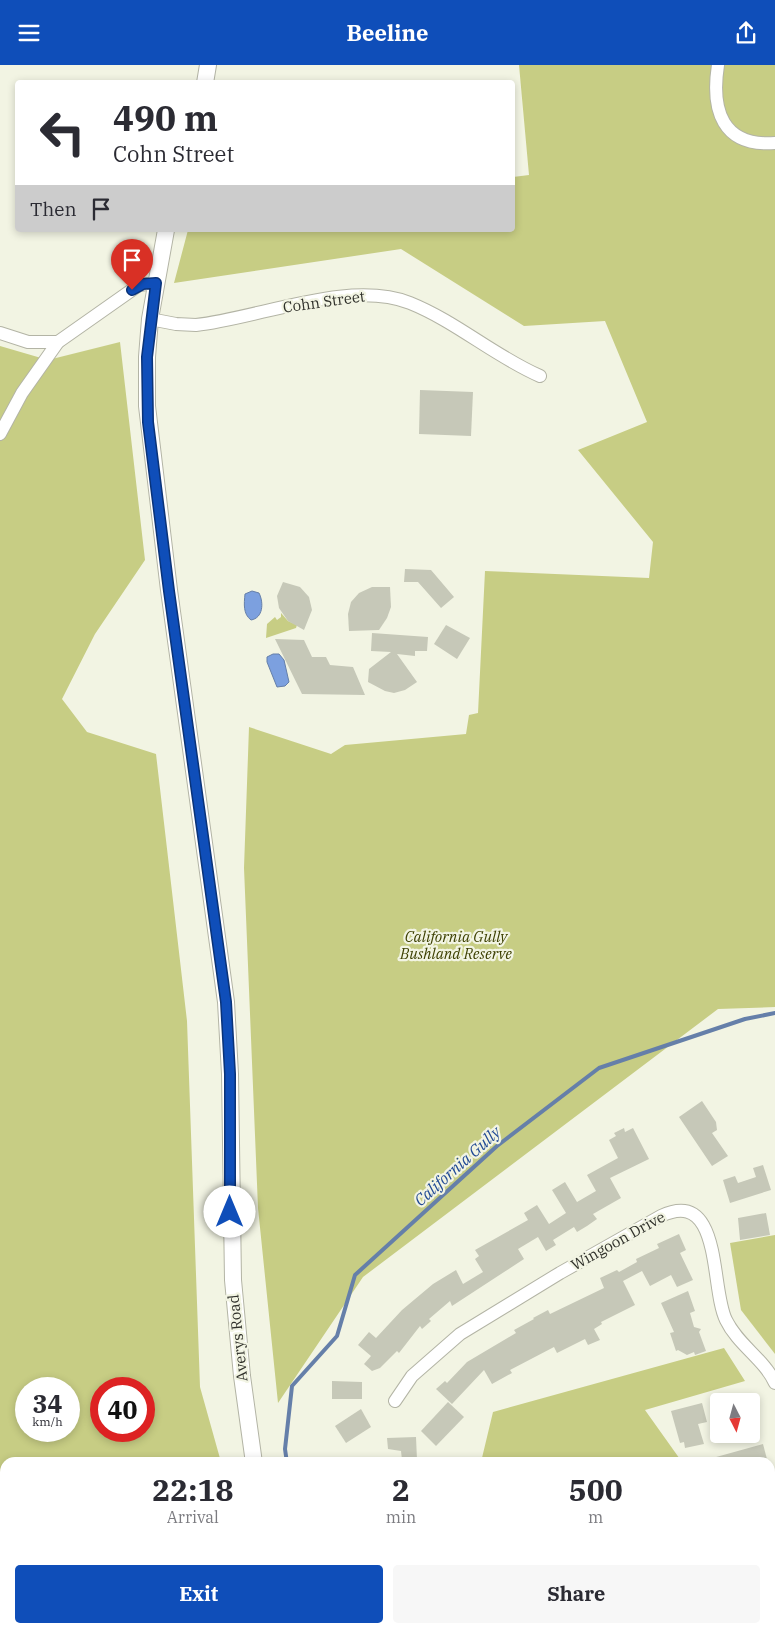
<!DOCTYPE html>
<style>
:root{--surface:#fff;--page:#f7f7f7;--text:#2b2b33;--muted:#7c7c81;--accent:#0f4eb9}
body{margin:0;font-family:"IBM Plex Serif",serif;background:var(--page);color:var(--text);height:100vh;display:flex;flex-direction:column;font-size:19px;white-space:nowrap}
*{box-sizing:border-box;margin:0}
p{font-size:16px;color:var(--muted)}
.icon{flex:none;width:28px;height:28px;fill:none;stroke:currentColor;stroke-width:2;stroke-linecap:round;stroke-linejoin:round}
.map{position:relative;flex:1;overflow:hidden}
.side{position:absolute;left:0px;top:1392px;width:775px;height:176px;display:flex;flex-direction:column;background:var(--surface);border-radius:15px 15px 0 0;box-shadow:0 2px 8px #0003}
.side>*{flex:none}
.banner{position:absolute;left:15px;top:15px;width:500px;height:152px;border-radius:5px;box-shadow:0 2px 8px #0003;background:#fff;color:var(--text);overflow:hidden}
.needle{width:32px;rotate:174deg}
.fabs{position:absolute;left:710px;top:1328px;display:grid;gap:10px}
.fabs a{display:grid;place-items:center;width:50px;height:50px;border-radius:5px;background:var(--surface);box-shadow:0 2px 8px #0003;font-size:25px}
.speed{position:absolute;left:15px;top:1312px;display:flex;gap:10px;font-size:25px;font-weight:700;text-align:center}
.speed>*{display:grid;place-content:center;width:65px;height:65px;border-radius:50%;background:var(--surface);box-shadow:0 2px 8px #0003;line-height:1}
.speed small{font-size:12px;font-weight:400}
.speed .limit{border:8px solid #d22;background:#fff;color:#111}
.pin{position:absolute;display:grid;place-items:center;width:42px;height:42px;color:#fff;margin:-51px -21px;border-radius:50% 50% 50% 0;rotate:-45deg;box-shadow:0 0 5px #0007}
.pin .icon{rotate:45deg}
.me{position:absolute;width:55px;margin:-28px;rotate:0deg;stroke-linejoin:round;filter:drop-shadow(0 0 4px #0008)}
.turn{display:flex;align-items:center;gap:18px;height:105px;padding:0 15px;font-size:22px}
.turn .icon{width:65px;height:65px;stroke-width:2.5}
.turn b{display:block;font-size:35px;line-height:42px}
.then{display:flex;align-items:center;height:48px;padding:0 15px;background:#0003;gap:10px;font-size:19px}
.eta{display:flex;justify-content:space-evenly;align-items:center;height:85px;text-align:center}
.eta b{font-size:30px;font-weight:800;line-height:35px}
.primary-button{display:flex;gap:10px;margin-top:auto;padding:10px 15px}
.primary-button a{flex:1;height:58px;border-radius:5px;background:var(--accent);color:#fff;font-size:20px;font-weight:800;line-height:58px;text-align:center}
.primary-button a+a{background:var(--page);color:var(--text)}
header{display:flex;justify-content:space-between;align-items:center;height:65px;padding:0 15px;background:var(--accent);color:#fff;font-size:22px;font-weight:800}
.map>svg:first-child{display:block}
</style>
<header><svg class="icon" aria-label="menu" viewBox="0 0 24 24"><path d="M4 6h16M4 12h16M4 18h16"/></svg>Beeline<svg class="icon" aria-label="share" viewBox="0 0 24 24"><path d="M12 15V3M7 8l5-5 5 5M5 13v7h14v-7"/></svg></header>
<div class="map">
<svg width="775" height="1568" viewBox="0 0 775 1568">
<rect width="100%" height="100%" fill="#f2f4e3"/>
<g fill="#c7cd84" fill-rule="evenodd">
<path d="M519 0H775V942L718 944 363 1212 278 1338 258 1143 244 803 249 662 331 689 345 680 466 669 469 650 478 648 485 506 649 513 653 477 578 385 647 357 605 256 524 261 401 184 174 218 188 165H512L513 112 529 110Z"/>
<path d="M120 277 145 495 95 569 62 634 87 667 156 689 187 956 200 1322 221 1397 5 1398V1564H269L270 1568H0V281L48 295ZM26 1324H69V1366H26ZM101 1324H144V1366H101Z"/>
<path d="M281 548 288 556 297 560 296 563 266 573 267 559 275 552 277 555 281 552Z"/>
<path d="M775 1170V1289L741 1245 730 1178Z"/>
<path d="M724 1283 745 1316 645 1345 682 1397H481L493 1347Z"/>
<path d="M770 1524 775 1532V1568H323L322 1564H770Z"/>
</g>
<g fill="#7ca0df" stroke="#657fa9">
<path d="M252 526 259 528C264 538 263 553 251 555 243 549 244 539 245 529Z"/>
<path d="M273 589H279L284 595 289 617 285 621 277 622 267 597V592Z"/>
</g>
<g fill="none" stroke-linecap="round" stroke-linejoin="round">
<path stroke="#657fa9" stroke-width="4" d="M287 1398 285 1384 292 1321 337 1271 355 1210 497 1081 599 1003 745 954 775 948"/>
</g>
<g fill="#c6c8b8">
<path d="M420 325 473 327 471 371 419 369Z"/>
<path d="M405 504 431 505 454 532 441 543 418 517H404Z"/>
<path d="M283 517 300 522 309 532 312 545 304 565 288 556 279 543 277 531Z"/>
<path d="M372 522H390L391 542 387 553 379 565 349 566 348 549 351 537 359 528Z"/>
<path d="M446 560 470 573 457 594 434 579Z"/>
<path d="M372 568 428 572 427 586H415V591L397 589 417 617 405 625 394 628 385 626 368 617 369 604 391 587 371 586Z"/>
<path d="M275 574 304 575 312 592H326L330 600 353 602 365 630 302 629Z"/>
<path d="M702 1036 716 1057 717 1065 712 1068 728 1091 712 1101 679 1052Z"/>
<path d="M624 1063 625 1067 633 1063 649 1094 610 1113 621 1133 593 1149 597 1154 587 1161 577 1167 574 1162 553 1175 556 1180 546 1186 538 1172 518 1184 524 1194 452 1241 450 1236 429 1254 431 1256 422 1264 420 1261 399 1288 397 1286 380 1303 372 1306 364 1299 371 1291 358 1280 369 1267 376 1273 402 1245 433 1219 456 1205 463 1219 483 1207 475 1194 479 1191 475 1185 528 1155 524 1148 537 1140 549 1159 566 1148 552 1125 565 1117 577 1137 596 1126 587 1110 618 1093 609 1075 616 1071 614 1068Z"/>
<path d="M763 1100 771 1125 730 1138 723 1115 735 1111 738 1118 756 1112 753 1103Z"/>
<path d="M766 1148 770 1170 740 1175 738 1153Z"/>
<path d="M679 1169 686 1185 680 1188 693 1215 677 1222 671 1210 650 1221 642 1206 623 1216 635 1240 601 1257 602 1259 594 1264 600 1275 588 1280 585 1274 557 1288 554 1282 510 1305 512 1308 492 1319 484 1305 452 1339 436 1324 445 1316 447 1318 467 1297 516 1268 514 1265 534 1254 533 1253 548 1245 550 1249 604 1223 600 1213 617 1205 619 1207 637 1197 636 1194 659 1183 657 1179Z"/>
<path d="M688 1226 695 1246 690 1248 694 1262 701 1264 699 1267 706 1286 695 1290 694 1287 687 1290 678 1285 676 1286 670 1268 674 1267 661 1238Z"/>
<path d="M332 1316 362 1317V1334H332Z"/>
<path d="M448 1337 464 1352 436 1381 421 1366Z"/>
<path d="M702 1338 707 1357 698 1359 704 1379 685 1383 684 1377 680 1378 671 1346Z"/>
<path d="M361 1344 371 1362 346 1378 335 1361Z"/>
<path d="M416 1372 417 1395H402L401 1386 388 1384 387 1373Z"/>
<path d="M763 1379 768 1398H710L709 1394Z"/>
</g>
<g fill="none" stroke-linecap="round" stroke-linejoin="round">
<g stroke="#b3b4a5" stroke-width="14">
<g id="minor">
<path d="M718 0C711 45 722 82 775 78"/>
<path d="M150 254 176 259 196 260C260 253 349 214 410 238 457 257 494 291 540 311"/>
<path d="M0 268 28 277H58"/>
<path d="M0 369 22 328 58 277 139 220 156 218"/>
<path d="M395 1336 412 1311 460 1269 560 1208 661 1151C723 1122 710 1223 726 1255 738 1280 764 1294 775 1318"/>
</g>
</g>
<g stroke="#b3b4a5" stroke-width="18">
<g id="tertiary">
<path d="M205 18 208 0"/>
<path d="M166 165 150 254 147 292V341L169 525 226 937 230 1009 233 1215 242 1311 254 1398"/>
<path d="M288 1564 290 1568"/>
</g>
</g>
<use href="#minor" stroke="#fff" stroke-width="12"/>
<use href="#tertiary" stroke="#fff" stroke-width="16"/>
</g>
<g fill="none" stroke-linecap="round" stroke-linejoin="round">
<g stroke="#0a3378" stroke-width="12">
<path id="route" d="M132 225 143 219 156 218 147 292 148 357 169 526 226 937 230 1009V1147"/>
</g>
<use href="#route" stroke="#0f4eb9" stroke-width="9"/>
</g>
<g text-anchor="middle" stroke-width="4.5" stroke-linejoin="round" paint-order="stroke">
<g font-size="15" fill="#30312b" stroke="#f2f4e3">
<text transform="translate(324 237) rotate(-8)" y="5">Cohn Street</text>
<text transform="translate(618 1176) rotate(-29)" y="5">Wingoon Drive</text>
<text transform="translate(238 1273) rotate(-96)" y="5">Averys Road</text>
</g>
<g font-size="15" font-style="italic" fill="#3d4002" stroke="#f2f4e3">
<text x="456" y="877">California Gully<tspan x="456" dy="17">Bushland Reserve</tspan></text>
</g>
<g font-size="16" font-style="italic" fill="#224b95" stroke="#f2f4e3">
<text transform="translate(457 1101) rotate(-42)" y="6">California Gully</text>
</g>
</g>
</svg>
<div class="fabs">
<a><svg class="needle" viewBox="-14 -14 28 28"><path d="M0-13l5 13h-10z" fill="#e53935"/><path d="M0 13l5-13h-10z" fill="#7c7c81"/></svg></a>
</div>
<div class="speed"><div>34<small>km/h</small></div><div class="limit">40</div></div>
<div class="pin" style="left:132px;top:225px;background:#d93025"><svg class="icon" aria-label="arrive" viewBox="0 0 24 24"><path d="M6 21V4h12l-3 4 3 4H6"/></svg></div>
<svg class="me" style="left:230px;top:1147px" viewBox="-20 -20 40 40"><circle r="19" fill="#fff"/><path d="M0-13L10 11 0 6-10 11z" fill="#0f4eb9"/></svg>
<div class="banner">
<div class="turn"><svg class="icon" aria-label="left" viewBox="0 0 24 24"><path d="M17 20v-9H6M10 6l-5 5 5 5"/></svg><div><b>490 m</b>Cohn Street</div></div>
<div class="then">Then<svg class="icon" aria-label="arrive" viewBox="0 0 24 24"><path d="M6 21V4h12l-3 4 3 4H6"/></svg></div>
</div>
<section class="side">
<div class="eta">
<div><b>22:18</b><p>Arrival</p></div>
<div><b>2</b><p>min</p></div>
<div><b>500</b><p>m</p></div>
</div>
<div class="primary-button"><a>Exit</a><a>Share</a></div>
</section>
</div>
